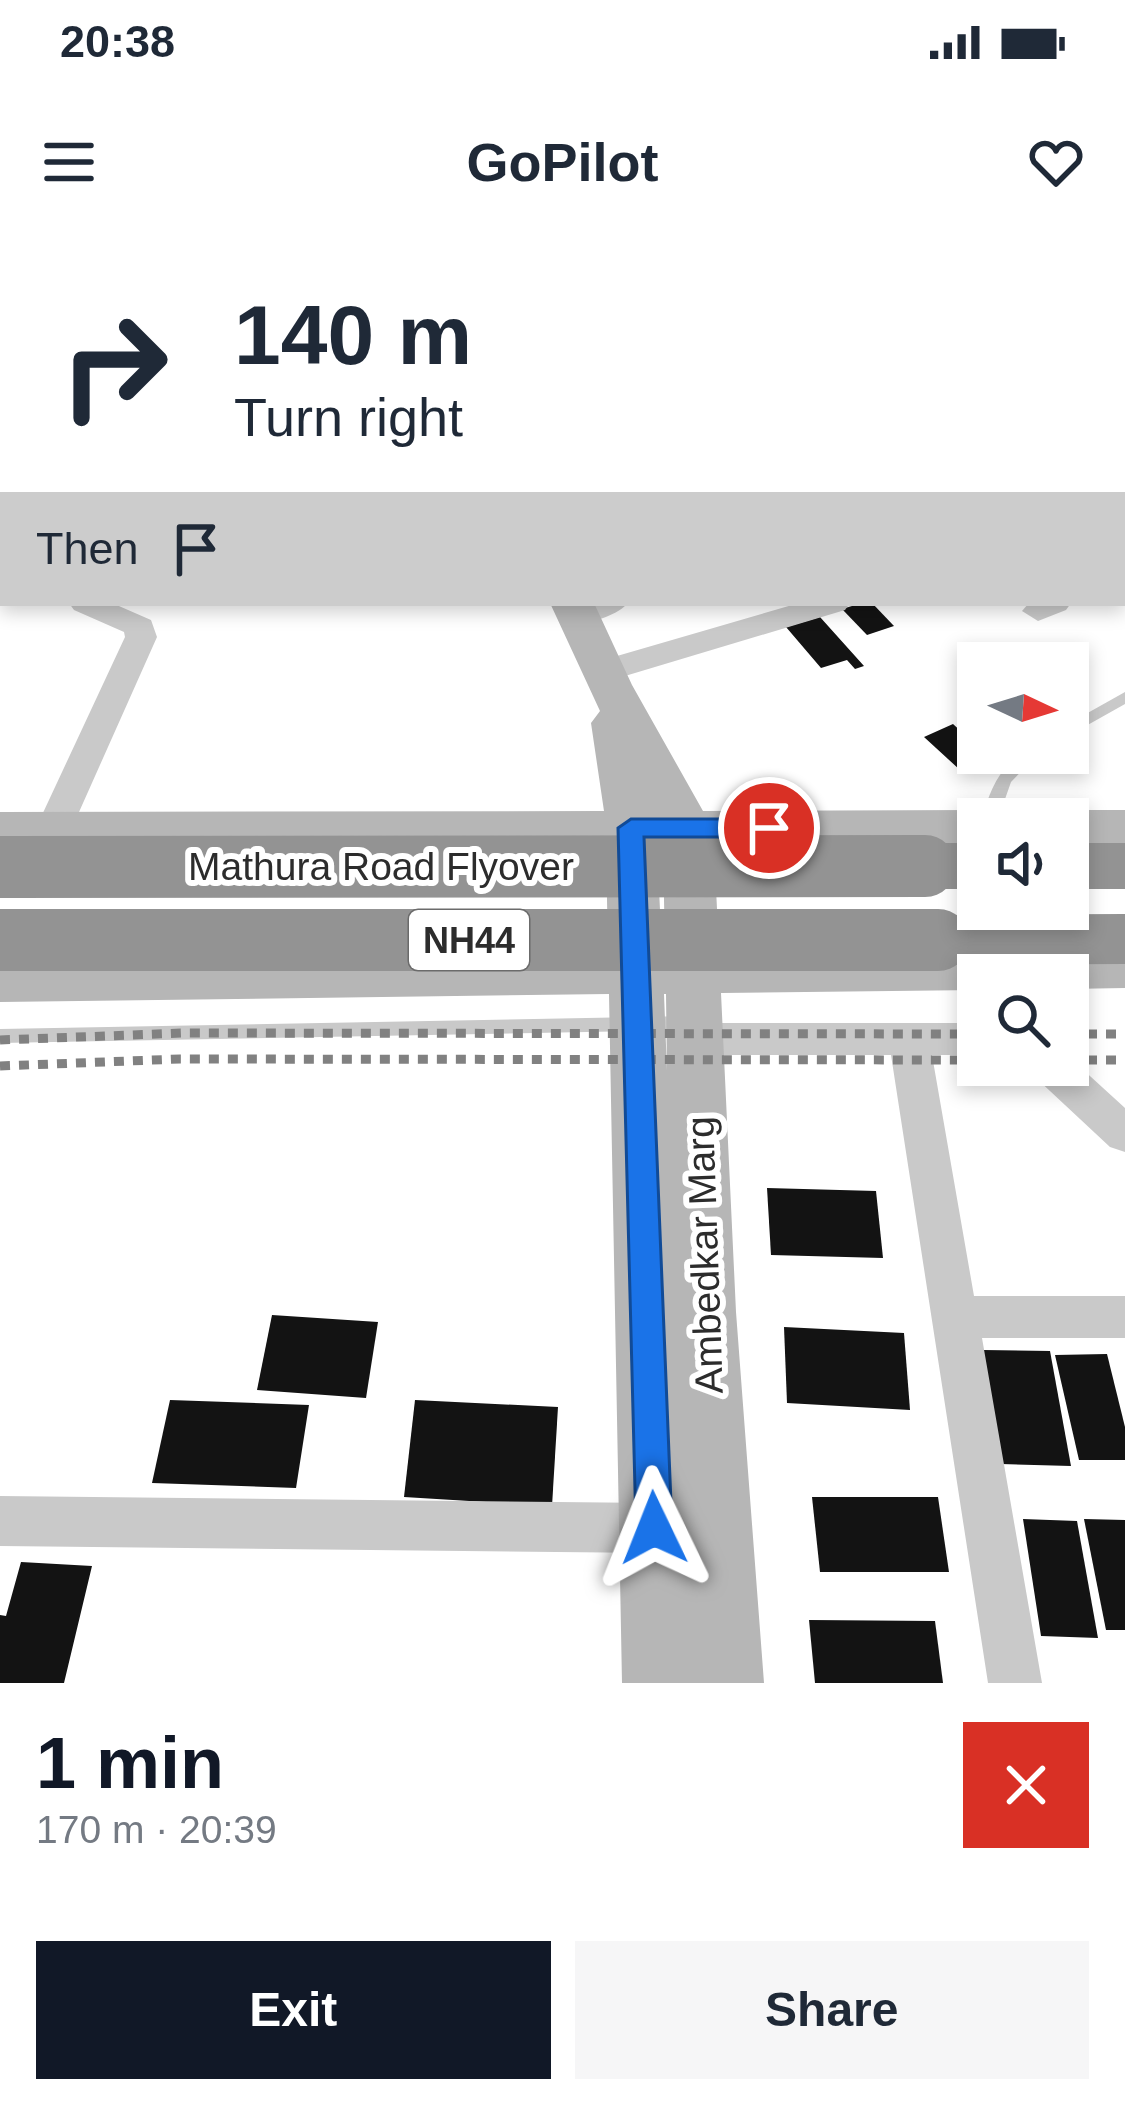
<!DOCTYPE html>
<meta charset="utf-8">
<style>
:root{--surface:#fff;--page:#f6f6f7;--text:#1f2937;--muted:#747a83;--accent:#111827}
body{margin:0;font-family:Helvetica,sans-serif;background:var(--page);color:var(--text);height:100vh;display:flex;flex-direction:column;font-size:45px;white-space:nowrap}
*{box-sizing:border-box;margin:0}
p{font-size:39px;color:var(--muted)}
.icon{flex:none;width:66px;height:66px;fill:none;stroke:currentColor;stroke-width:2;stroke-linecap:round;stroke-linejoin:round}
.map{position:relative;height:1443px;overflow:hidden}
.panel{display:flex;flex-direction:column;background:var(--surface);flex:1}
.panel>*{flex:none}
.top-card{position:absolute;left:0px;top:0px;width:1125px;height:366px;box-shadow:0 6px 18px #0003;background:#fff;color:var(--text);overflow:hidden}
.needle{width:78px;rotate:94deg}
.buttons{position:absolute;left:957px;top:402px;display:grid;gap:24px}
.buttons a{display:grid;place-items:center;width:132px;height:132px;border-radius:0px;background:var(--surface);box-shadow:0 6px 18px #0003;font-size:60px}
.pin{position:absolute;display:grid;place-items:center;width:102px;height:102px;color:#fff;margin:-51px;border:6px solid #fff;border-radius:50%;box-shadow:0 3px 12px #0007}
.me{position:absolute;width:132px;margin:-66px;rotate:358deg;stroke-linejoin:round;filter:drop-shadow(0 0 9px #0008)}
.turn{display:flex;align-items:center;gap:42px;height:252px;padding:0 36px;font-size:54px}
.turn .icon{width:156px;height:156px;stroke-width:2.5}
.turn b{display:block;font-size:84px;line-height:102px}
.then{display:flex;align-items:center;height:114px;padding:0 36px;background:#0003;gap:24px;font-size:45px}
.round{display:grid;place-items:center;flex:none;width:126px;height:126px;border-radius:0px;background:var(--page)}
.headline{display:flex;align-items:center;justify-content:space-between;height:204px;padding:0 36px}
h1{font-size:72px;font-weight:600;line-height:90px;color:var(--accent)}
.primary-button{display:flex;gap:24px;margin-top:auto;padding:24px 36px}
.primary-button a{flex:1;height:138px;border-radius:0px;background:var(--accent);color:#fff;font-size:48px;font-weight:600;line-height:138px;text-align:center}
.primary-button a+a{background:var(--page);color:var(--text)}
.status{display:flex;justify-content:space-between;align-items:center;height:84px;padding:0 60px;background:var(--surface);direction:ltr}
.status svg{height:33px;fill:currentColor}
header{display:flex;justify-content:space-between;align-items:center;height:156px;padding:0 36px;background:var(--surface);font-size:54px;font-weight:600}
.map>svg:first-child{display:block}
</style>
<div class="status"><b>20:38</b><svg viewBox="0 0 49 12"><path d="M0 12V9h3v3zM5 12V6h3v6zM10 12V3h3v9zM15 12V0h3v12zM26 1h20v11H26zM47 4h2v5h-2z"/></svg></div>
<header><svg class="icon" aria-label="menu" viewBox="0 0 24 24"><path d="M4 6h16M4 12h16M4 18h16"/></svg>GoPilot<svg class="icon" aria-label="heart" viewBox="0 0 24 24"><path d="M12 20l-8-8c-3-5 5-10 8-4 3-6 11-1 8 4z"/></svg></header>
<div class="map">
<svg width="1125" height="1443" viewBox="0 0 1125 1443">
<rect width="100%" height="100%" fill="#fff"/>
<g fill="#131313">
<path d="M862 363H872L894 386 867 395 842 369Z"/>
<path d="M820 377 864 426 855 429 847 420 821 428 786 387Z"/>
<path d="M953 484 978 507V513L989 517 960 530 924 497Z"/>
<path d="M767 948 876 951 883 1018 771 1015Z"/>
<path d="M272 1075 378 1082 366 1158 257 1150Z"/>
<path d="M784 1087 904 1093 910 1170 787 1163Z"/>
<path d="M983 1110 1050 1111 1071 1226 1001 1224Z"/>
<path d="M1107 1114 1125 1187V1220H1079L1055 1115Z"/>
<path d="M170 1160 309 1165 296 1248 152 1243Z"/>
<path d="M415 1160 558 1167 552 1266 404 1257Z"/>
<path d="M812 1257H938L949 1332H820Z"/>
<path d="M1023 1279 1077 1281 1098 1398 1041 1396Z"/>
<path d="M1084 1279 1125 1280V1390H1106Z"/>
<path d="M21 1322 92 1326 64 1443H0V1375L6 1376Z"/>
<path d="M809 1380 935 1381 943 1443H815Z"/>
</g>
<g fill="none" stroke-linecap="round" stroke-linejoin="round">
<g fill="#c9c9c9" fill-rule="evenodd">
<path d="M1125 452V464L1068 496V484Z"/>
<path d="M1020 513H1039L1011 542 998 579H982C989 552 998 531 1020 513Z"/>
<path d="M691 776 698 778 700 783 698 788 691 790 0 803V789Z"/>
</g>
<g fill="#c9c9c9" fill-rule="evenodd">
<path d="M203 0H227L228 3H204Z"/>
<rect x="356" y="0" width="24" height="3"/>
<rect x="407" y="0" width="24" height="3"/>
<path d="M0 73 3 74V90L0 89Z"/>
<rect x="0" y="163" width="3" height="17"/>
<path d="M1125 243V261L1122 262V244Z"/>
<path d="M0 329 3 330V350L0 349Z"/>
<path d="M69 363H112L151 380 157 397 71 590 66 599 53 603 40 599 35 590 125 397 124 392 74 370Z"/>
<path d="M578 363H628C616 377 584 386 566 381L561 374Z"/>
<path d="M799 363H850L845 370 605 442 593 439 588 431 593 423Z"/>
<path d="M1071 363 1066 370 1038 381 1022 371 1029 363Z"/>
<path d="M696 783H978V815H932L974 1056H1125V1098H982L1042 1443H988L891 815H696L682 810 676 799 682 788Z"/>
<path d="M1068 816 1125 868V912L1110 907 1035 837 1029 825H1068Z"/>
<path d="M0 1256 654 1263 672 1270 679 1288 672 1306 654 1313 0 1306Z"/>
</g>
<g fill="#b6b6b6" fill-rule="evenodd">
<rect x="370" y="0" width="34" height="3"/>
<path d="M550 363H594L632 445 703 571 978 570 998 579H978V606H714L719 711 1125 706V748L1068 749V735H978V750L721 753 736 1072 764 1443H622L609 754 0 762V720L608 712 606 607 0 608V572L604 571 591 483 600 471ZM657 607H663L665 712H662ZM664 754H666L667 831Z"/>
<path d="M1068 570H1125V606H1068V579H1048Z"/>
</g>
<g fill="#939393" fill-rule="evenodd">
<path d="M925 603H978V649H925L903 642 894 626 903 610Z"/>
<rect x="1068" y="603" width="57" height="46"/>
<path d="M1125 674V724L938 725 915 717 905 700 915 683 938 675Z"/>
</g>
<g stroke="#818181" stroke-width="9" stroke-dasharray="10 9" stroke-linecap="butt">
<path d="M1068 794H1125"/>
<path d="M0 800 184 793 978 794"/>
<path d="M1068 820H1125"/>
<path d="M0 826 180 819 978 820"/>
</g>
<g stroke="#939393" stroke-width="62">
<path d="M0 627 925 626"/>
<path d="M0 700H938"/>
</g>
</g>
<path fill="#1a73e8" stroke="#114b97" stroke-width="3" d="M631 579H769L781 588 769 597H644L672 1288 666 1301 654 1306 642 1301 636 1288 618 588Z"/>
<g text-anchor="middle" stroke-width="12" stroke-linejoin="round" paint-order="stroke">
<rect fill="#fff" stroke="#6b6b6b" stroke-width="3" x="409" y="670" width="120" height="60" rx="9"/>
<g font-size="36" font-weight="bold" fill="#2c2c2c">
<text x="469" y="713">NH44</text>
</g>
<g font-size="39" fill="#2c2c2c" stroke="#fff">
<text x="381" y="640">Mathura Road Flyover</text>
<text transform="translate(704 1015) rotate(-92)" y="14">Ambedkar Marg</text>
</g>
</g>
</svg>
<div class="buttons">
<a><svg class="needle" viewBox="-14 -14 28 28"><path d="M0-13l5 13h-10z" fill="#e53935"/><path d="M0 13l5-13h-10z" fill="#747a83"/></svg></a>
<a><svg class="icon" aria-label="sound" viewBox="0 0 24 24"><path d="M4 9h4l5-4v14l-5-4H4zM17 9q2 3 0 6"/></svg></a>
<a><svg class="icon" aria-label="search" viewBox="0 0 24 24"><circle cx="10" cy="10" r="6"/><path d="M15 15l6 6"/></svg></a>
</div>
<div class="pin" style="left:769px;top:588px;background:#d93025"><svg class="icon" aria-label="arrive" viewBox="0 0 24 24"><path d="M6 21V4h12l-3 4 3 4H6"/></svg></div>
<svg class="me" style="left:654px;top:1288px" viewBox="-20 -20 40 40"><path d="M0-17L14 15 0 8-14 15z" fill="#1a73e8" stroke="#fff" stroke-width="4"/></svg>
<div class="top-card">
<div class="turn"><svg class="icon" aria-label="right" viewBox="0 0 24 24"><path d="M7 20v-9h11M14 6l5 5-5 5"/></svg><div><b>140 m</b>Turn right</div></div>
<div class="then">Then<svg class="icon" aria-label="arrive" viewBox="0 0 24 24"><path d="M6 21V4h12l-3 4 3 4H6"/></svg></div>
</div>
</div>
<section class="panel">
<div class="headline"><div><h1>1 min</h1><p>170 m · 20:39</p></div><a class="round" style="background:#d93025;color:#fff"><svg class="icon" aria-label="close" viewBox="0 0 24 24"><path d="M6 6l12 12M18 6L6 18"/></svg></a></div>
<div class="primary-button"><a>Exit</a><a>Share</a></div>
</section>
